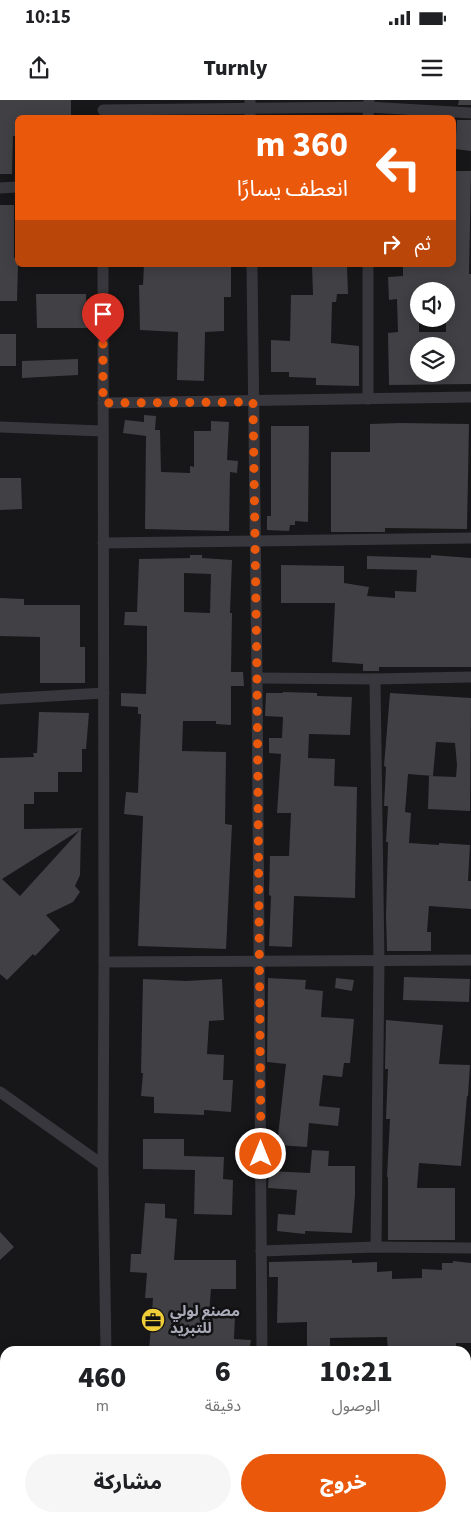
<!DOCTYPE html>
<html lang="ar">
<meta charset="utf-8">
<style>
:root{--surface:#fff;--page:#f6f6f6;--text:#202124;--muted:#757577;--accent:#ea580c}
body{margin:0;font-family:"Source Sans 3","Noto Sans Arabic",sans-serif;background:var(--page);color:var(--text);direction:rtl;height:100vh;display:flex;flex-direction:column;font-size:19px;white-space:nowrap}
*{box-sizing:border-box;margin:0}
p{font-size:16px;color:var(--muted)}
.icon{flex:none;width:28px;height:28px;fill:none;stroke:currentColor;stroke-width:2;stroke-linecap:round;stroke-linejoin:round}
.map{position:relative;flex:1;overflow:hidden;direction:ltr}
.side{position:absolute;left:0px;top:1246px;width:471px;height:176px;display:flex;flex-direction:column;background:var(--surface);border-radius:15px 15px 0 0;box-shadow:0 2px 12px #0003;direction:rtl}
.side>*{flex:none}
.top-card{position:absolute;left:15px;top:15px;width:441px;height:152px;border-radius:8px;box-shadow:0 2px 12px #0003;direction:rtl;background:#ea580c;color:#fff;overflow:hidden}
.controls{position:absolute;left:410px;top:182px;display:grid;gap:10px}
.controls a{display:grid;place-items:center;width:45px;height:45px;border-radius:50%;background:var(--surface);box-shadow:0 2px 12px #0003;font-size:25px}
.pin{position:absolute;display:grid;place-items:center;width:42px;height:42px;color:#fff;margin:-51px -21px;border-radius:50% 50% 50% 0;rotate:-45deg;box-shadow:0 0 5px #0007}
.pin .icon{rotate:45deg}
.me{position:absolute;width:55px;margin:-28px;rotate:0deg;stroke-linejoin:round;filter:drop-shadow(0 0 4px #0008)}
.turn{display:flex;align-items:center;gap:18px;height:105px;padding:0 25px;font-size:22px}
.turn .icon{width:65px;height:65px;stroke-width:2.5}
.turn b{display:block;font-size:35px;line-height:42px}
.then{display:flex;align-items:center;height:48px;padding:0 25px;background:#0003;gap:10px;font-size:19px}
.eta{display:flex;justify-content:space-evenly;align-items:center;height:85px;text-align:center}
.eta b{font-size:30px;font-weight:800;line-height:35px}
.primary-button{display:flex;gap:10px;margin-top:auto;padding:10px 25px}
.primary-button a{flex:1;height:58px;border-radius:30px;background:var(--accent);color:#fff;font-size:20px;font-weight:800;line-height:58px;text-align:center}
.primary-button a+a{background:var(--page);color:var(--text)}
.status{display:flex;justify-content:space-between;align-items:center;height:35px;padding:0 25px;background:var(--surface);direction:ltr}
.status svg{height:14px;fill:currentColor}
header{display:flex;justify-content:space-between;align-items:center;height:65px;padding:0 25px;background:var(--surface);font-size:22px;font-weight:800}
.map>svg:first-child{display:block}
</style>
<div class="status"><b>10:15</b><svg viewBox="0 0 49 12"><path d="M0 12V9h3v3zM5 12V6h3v6zM10 12V3h3v9zM15 12V0h3v12zM26 1h20v11H26zM47 4h2v5h-2z"/></svg></div>
<header><svg class="icon" aria-label="menu" viewBox="0 0 24 24"><path d="M4 6h16M4 12h16M4 18h16"/></svg>Turnly<svg class="icon" aria-label="share" viewBox="0 0 24 24"><path d="M12 15V3M7 8l5-5 5 5M5 13v7h14v-7"/></svg></header>
<div class="map">
<svg width="471" height="1422" viewBox="0 0 471 1422">
<rect width="100%" height="100%" fill="#171618"/>
<g fill="#414045" fill-rule="evenodd">
<path d="M0 0H71V18H16L15 36H13L12 74H0Z"/>
<path d="M459 0H471V5H458Z"/>
<path d="M457 20H471V51L455 49Z"/>
<path d="M454 71H471L469 174H471V284L389 285 388 233 398 232 397 199 389 200 388 177 403 176V165H454ZM419 191H446V232H419ZM419 246H446V274H419Z"/>
<path d="M0 105H14V158H18V165L17 201H0Z"/>
<path d="M144 165H231V197H224V231L205 232 204 281 177 280 178 232 140 230 139 185H143Z"/>
<path d="M312 165H347L348 194H337L336 202H332L331 243 359 246V286L316 285V278L289 277V272H271V240L290 241 291 195H313Z"/>
<path d="M36 194H86L87 228H37Z"/>
<rect x="0" y="234" width="16" height="32"/>
<path d="M78 259V275L22 278V261Z"/>
<path d="M144 315 156 316 155 330H160L161 372 190 373V366L194 367V331H211V321L229 322 227 360 238 361 237 373 230 372 229 431 145 429 146 336 123 333 125 320 144 322Z"/>
<path d="M400 323 469 324 467 429 385 428V432H331V352H370V324Z"/>
<path d="M271 326H309L308 422 295 421V425H290L289 431 267 430V416H271Z"/>
<path d="M0 378H21L22 409 0 410Z"/>
<path d="M190 455H202V458L232 460 230 513H232L231 572H243L244 586H231V625L216 624V621H183L182 651 226 652 225 724 232 725 226 849 138 846 143 716 124 714 126 692 138 693 141 614H138V607L121 606V593L146 594 147 556V526L124 525 125 512H137L139 459 190 458ZM184 473 211 474 210 513 184 512Z"/>
<path d="M431 455 471 458V567H379V571H363V564L332 562 335 503H281V465L344 466V483L369 487 367 496 395 498V491L416 492 417 470 367 469V456L431 458Z"/>
<path d="M0 498 24 499V505H80V547H85V583H40V537L0 536Z"/>
<path d="M283 592 317 593V596L352 597 350 635 309 634 308 658 335 659 334 686 357 687 355 798 294 796 292 847 269 846 271 796 269 795 270 756H289L291 713H277L281 654 269 653V638H282L283 617 265 616 266 593H283Z"/>
<path d="M390 593 471 598 470 711 428 709 429 676 456 677 457 665 455 643 436 642 433 676 408 674 405 712 411 713 409 743 439 745V743L470 745 468 781H471V809L429 806 427 832H431V851H387L386 815 388 742H386L388 706H384L386 667 384 666Z"/>
<path d="M39 612 89 613 86 649H82V672H58V692H34V704H24V729L83 728 81 730 80 775 75 786 80 792 73 802 46 815 60 830 35 856 33 854 7 880 0 874V658L34 657 33 653H37ZM80 730 20 796 2 779Z"/>
<path d="M404 877 470 879 469 902 403 900Z"/>
<path d="M268 878 306 880 305 889 323 891 321 917 354 919 350 963H344L342 977 323 975 319 1006 340 1008 338 1026 309 1023 307 1047 277 1045 286 964 267 962Z"/>
<path d="M336 878 354 880 352 891 335 888Z"/>
<path d="M143 879 186 881 222 879 224 920 209 921 207 954 224 955 223 980H233L231 1012 204 1010V1015L154 1013V997L141 996 143 973H141Z"/>
<path d="M386 920 443 925 439 964 470 965 468 996H467L461 1066 419 1063 417 1088H455V1140H388V1077H387L390 1019H386L388 969H385Z"/>
<path d="M143 1039H184V1056L224 1057 223 1079 233 1080 232 1115 194 1114 195 1070 143 1069Z"/>
<path d="M312 1050 329 1051 328 1066H355V1094L352 1133 305 1131V1134L277 1131 278 1114 295 1115 297 1090 268 1088 269 1071 310 1073Z"/>
<path d="M145 1103 165 1104V1118L177 1119 174 1160H236V1189H211L209 1214 235 1215 234 1239 251 1240 249 1251 234 1249 233 1251H149L153 1198H145L147 1173 130 1172 131 1154H141Z"/>
<path d="M0 1132 14 1147 0 1160Z"/>
<path d="M352 1160V1163L377 1162V1172L392 1171V1179L422 1178V1169L442 1170V1163H453V1161L471 1163V1243H456V1251H388L387 1237 330 1238V1251H307V1222L277 1223 278 1177H269V1162Z"/>
</g>
<g fill="none" stroke-linecap="round" stroke-linejoin="round">
<g stroke="#37373d" stroke-width="11">
<path d="M250 0V18"/>
<path d="M103 10 368 7 471 13"/>
<path d="M368 18 369 0"/>
<path d="M0 88 18 87"/>
<path d="M103 165 104 862 103 1065 106 1251"/>
<path d="M252 165 257 578 262 1251"/>
<path d="M368 165V299"/>
<path d="M103 303 471 297"/>
<path d="M0 327 102 331"/>
<path d="M103 443 471 438"/>
<path d="M257 578 375 579 471 577"/>
<path d="M375 579 379 861 376 1147"/>
<path d="M0 599 104 593"/>
<path d="M104 862 471 860"/>
<path d="M0 992 103 1065"/>
<path d="M261 1151 376 1147 471 1148"/>
<path d="M466 1281H471"/>
<path d="M0 1313H5"/>
<path d="M263 1418V1422"/>
<path d="M107 1422V1418"/>
<path d="M333 1422 386 1418H471"/>
</g>
</g>
<g fill="none" stroke-linecap="round" stroke-linejoin="round">
<path stroke="#ea580c" stroke-width="9" stroke-dasharray="0 16.2" d="M103 244V303L253 302 257 578 261 1054"/>
</g>
<defs>
<g id="office-disc" transform="scale(1.25)"><circle r="9.5" fill="#eecd38" stroke="#121113"/><path d="M-6-3h4V-5.5h4V-3h4V5H-6ZM-1-4.5V-3h2v-1.5ZM-6 0V1H6V0Z" fill="#111"/></g>
</defs>
<g fill-rule="evenodd">
<use href="#office-disc" x="153" y="1220"/>
</g>
<g text-anchor="middle" stroke-width="5" stroke-linejoin="round" paint-order="stroke">
<g font-size="15" font-weight="bold" fill="#a9abb8" stroke="#121113" text-anchor="start">
<text x="170" y="1216">مصنع لولي<tspan x="170" dy="17">للتبريد</tspan></text>
</g>
</g>
</svg>
<div class="controls">
<a><svg class="icon" aria-label="sound" viewBox="0 0 24 24"><path d="M4 9h4l5-4v14l-5-4H4zM17 9q2 3 0 6"/></svg></a>
<a><svg class="icon" aria-label="layers" viewBox="0 0 24 24"><path d="M12 4l9 5-9 5-9-5zM3 14l9 5 9-5"/></svg></a>
</div>
<div class="pin" style="left:103px;top:244px;background:#d93025"><svg class="icon" aria-label="arrive" viewBox="0 0 24 24"><path d="M6 21V4h12l-3 4 3 4H6"/></svg></div>
<svg class="me" style="left:261px;top:1054px" viewBox="-20 -20 40 40"><circle r="17" fill="#ea580c" stroke="#fff" stroke-width="3"/><path d="M0-11L8 9 0 5-8 9z" fill="#fff"/></svg>
<div class="top-card">
<div class="turn"><svg class="icon" aria-label="left" viewBox="0 0 24 24"><path d="M17 20v-9H6M10 6l-5 5 5 5"/></svg><div><b>360 m</b>انعطف يسارًا</div></div>
<div class="then">ثم<svg class="icon" aria-label="right" viewBox="0 0 24 24"><path d="M7 20v-9h11M14 6l5 5-5 5"/></svg></div>
</div>
<section class="side">
<div class="eta">
<div><b>10:21</b><p>الوصول</p></div>
<div><b>6</b><p>دقيقة</p></div>
<div><b>460</b><p>m</p></div>
</div>
<div class="primary-button"><a>خروج</a><a>مشاركة</a></div>
</section>
</div>
